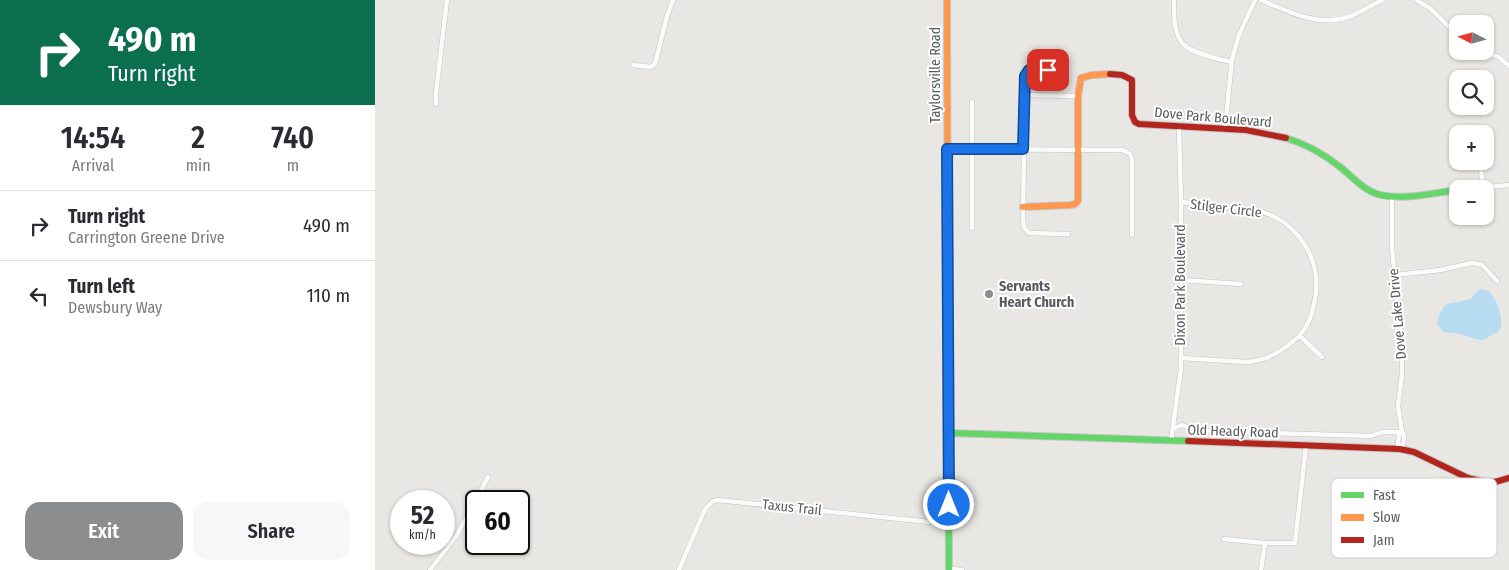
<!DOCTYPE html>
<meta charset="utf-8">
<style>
:root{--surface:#fff;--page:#f7f7f7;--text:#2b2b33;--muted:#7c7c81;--line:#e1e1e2;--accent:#8b8d8e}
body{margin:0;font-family:"Fira Sans Condensed",sans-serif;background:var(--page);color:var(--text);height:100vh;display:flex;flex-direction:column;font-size:19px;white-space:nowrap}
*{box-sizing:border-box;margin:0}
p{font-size:16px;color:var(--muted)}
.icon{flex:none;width:28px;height:28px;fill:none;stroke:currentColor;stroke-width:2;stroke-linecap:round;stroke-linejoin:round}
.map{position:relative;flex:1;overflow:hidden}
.drawer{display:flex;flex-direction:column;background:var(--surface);width:375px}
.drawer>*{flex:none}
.top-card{background:#0b6e4f;color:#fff;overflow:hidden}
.needle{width:32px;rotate:276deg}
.controls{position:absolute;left:1074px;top:15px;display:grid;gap:10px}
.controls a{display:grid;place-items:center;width:45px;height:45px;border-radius:10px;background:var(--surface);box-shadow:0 1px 4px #0004;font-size:25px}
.speed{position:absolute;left:15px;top:490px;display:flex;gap:10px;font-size:25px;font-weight:700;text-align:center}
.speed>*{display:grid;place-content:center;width:65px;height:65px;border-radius:50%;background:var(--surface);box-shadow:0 1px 4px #0004;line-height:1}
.speed small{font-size:12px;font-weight:400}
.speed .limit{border:2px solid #111;border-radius:8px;background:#fff;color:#111}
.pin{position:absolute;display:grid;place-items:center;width:42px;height:42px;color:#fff;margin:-21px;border-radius:10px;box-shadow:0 2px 8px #0006}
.me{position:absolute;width:55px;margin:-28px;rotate:0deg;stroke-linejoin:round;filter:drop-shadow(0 0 4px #0008)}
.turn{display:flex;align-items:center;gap:18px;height:105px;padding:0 25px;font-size:22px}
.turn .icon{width:65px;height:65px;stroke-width:2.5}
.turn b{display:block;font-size:35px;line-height:42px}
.eta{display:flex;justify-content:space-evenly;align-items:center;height:85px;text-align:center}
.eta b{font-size:30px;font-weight:600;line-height:35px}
.primary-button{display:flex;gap:10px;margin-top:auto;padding:10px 25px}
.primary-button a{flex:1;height:58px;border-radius:15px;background:var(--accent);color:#fff;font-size:20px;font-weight:600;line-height:58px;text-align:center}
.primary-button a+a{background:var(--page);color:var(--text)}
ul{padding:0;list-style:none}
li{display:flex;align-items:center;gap:15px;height:70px;padding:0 25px;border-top:1px solid var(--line)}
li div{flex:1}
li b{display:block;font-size:19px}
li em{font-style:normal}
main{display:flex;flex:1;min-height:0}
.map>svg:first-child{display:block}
</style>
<main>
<section class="drawer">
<div class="top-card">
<div class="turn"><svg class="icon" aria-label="right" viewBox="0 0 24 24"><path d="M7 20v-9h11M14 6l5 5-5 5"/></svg><div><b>490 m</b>Turn right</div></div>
</div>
<div class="eta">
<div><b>14:54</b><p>Arrival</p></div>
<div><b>2</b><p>min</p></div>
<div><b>740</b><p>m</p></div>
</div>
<ul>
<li><svg class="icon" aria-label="right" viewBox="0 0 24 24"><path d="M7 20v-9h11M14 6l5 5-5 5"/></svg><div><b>Turn right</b><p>Carrington Greene Drive</p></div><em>490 m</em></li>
<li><svg class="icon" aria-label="left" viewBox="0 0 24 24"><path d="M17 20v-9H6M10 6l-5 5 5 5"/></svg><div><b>Turn left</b><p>Dewsbury Way</p></div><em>110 m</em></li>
</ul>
<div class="primary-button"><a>Exit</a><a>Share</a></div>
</section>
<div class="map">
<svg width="1134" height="570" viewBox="0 0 1134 570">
<rect width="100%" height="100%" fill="#e8e7e3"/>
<path fill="#b7dcf2" d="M1107 289 1114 291C1121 299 1131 320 1124 331L1108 340 1100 339 1086 334 1068 332 1062 324C1069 295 1076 307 1097 298L1101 292Z"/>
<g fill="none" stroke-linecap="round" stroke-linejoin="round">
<g stroke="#c4c4c4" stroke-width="5.5">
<g id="street">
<path d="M799 0C799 14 798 34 809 45 819 54 844 59 857 62"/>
<path d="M886 0C914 12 943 27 973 17 985 13 996 5 1008 0"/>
<path d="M1041 0 1055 8 1082 35"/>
<path d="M1103 51 1124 57 1134 66"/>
<path d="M258 65 276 67 280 64 292 16 298 0"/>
<path d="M691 70H654L650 76 648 218 649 227 654 233 693 234"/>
<path d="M649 95 703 96"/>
<path d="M597 102V228"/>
<path d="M61 104V93L72 0"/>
<path d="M1090 126 1097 134"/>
<path d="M850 129 857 59 864 35 880 0"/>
<path d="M573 149 748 150 755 154 757 159V235"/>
<path d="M1105 161 1108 187"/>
<path d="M1095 189 1134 185"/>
<path d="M1017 197V248L1027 349V374L1023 406 1027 432C1031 437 1029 444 1025 449"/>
<path d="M806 202 876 209C921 217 950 259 939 304 937 315 933 326 925 335 922 339 915 343 911 347 899 356 887 361 872 362L806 358"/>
<path d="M1020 275 1065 270 1097 263 1107 265 1122 281"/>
<path d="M805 280 866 284"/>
<path d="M925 336 947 357"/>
<path d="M799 428 807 425 821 430 833 431 996 436 1007 432H1027"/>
<path d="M796 441 806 368V202L804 127"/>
<path d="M1025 449 1023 444 1024 434 1027 432"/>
<path d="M849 539 890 543H920L931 446"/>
<path d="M574 569 587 570"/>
<path d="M55 570 82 535 113 477"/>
<path d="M304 570 330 509 337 502 342 500 574 524"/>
<path d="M886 570 890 543"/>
</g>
</g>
<g stroke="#c5c5c5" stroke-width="8">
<g id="fast">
<path d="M911 138C931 144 949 154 965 167 977 176 987 189 1002 194 1027 201 1057 193 1082 190"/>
<path d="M573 381 574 570"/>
<path d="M574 433 813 441"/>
</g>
</g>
<g stroke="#c5c5c5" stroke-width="8">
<g id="slow">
<path d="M572 0 573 381"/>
<path d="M648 207 696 205 700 204 703 201V96L706 78 717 75 735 74"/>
</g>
</g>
<g stroke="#c5c5c5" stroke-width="8">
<g id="jam">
<path d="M735 74 747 75 757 80V115L760 122 764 124 871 130 911 138"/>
<path d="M813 441 1025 449 1039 452 1093 478 1106 481 1120 482 1134 478"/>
</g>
</g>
<use href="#street" stroke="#fcfbfb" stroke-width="4.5"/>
<use href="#fast" stroke="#63d668" stroke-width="6"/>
<use href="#slow" stroke="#ff974d" stroke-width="6"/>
<use href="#jam" stroke="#b3261e" stroke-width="6"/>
</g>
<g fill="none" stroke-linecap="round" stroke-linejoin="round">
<g stroke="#114b97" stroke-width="12">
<path id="route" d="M574 505 572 149H648L650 76 654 70H673"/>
</g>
<use href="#route" stroke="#1a73e8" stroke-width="9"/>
</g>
<circle fill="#8b8d8e" stroke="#fff" stroke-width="2" cx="614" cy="294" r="5"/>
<g text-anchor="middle" stroke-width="4" stroke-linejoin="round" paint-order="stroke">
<g font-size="14" fill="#595c60" stroke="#fff">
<text transform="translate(560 75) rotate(-90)" y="5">Taylorsville Road</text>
<text transform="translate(838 117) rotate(5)" y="5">Dove Park Boulevard</text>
<text transform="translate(851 208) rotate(7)" y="5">Stilger Circle</text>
<text transform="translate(805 285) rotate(-90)" y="5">Dixon Park Boulevard</text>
<text transform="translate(1022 314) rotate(-95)" y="5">Dove Lake Drive</text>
<text transform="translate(858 431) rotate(2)" y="5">Old Heady Road</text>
<text transform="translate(417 507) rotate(6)" y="5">Taxus Trail</text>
</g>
<g font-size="14" font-weight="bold" fill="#595c60" stroke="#fff" text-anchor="start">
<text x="624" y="291">Servants<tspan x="624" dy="16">Heart Church</tspan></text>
</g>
</g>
<rect x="956" y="478" width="166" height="80" rx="8" fill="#fff" stroke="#cdcecf" stroke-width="1"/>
<rect x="966" y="492" width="23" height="6" fill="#63d668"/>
<rect x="966" y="514" width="23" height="7" fill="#ff974d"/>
<rect x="966" y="537" width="23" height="6" fill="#b3261e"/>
<g font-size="14" fill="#595c60">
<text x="998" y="500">Fast</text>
<text x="998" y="522">Slow</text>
<text x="998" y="545">Jam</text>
</g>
</svg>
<div class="controls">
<a><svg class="needle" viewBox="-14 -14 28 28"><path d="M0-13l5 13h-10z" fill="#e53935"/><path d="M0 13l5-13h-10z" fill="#7c7c81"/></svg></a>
<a><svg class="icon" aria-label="search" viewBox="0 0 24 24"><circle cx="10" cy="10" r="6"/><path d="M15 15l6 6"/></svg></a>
<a>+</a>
<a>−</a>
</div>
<div class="speed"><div>52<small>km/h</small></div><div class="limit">60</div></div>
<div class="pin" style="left:673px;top:70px;background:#d93025"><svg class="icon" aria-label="arrive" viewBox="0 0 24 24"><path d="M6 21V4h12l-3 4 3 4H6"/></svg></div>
<svg class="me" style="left:574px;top:505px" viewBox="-20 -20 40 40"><circle r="17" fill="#1a73e8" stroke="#fff" stroke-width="3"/><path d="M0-11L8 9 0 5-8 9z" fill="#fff"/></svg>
</div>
</main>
